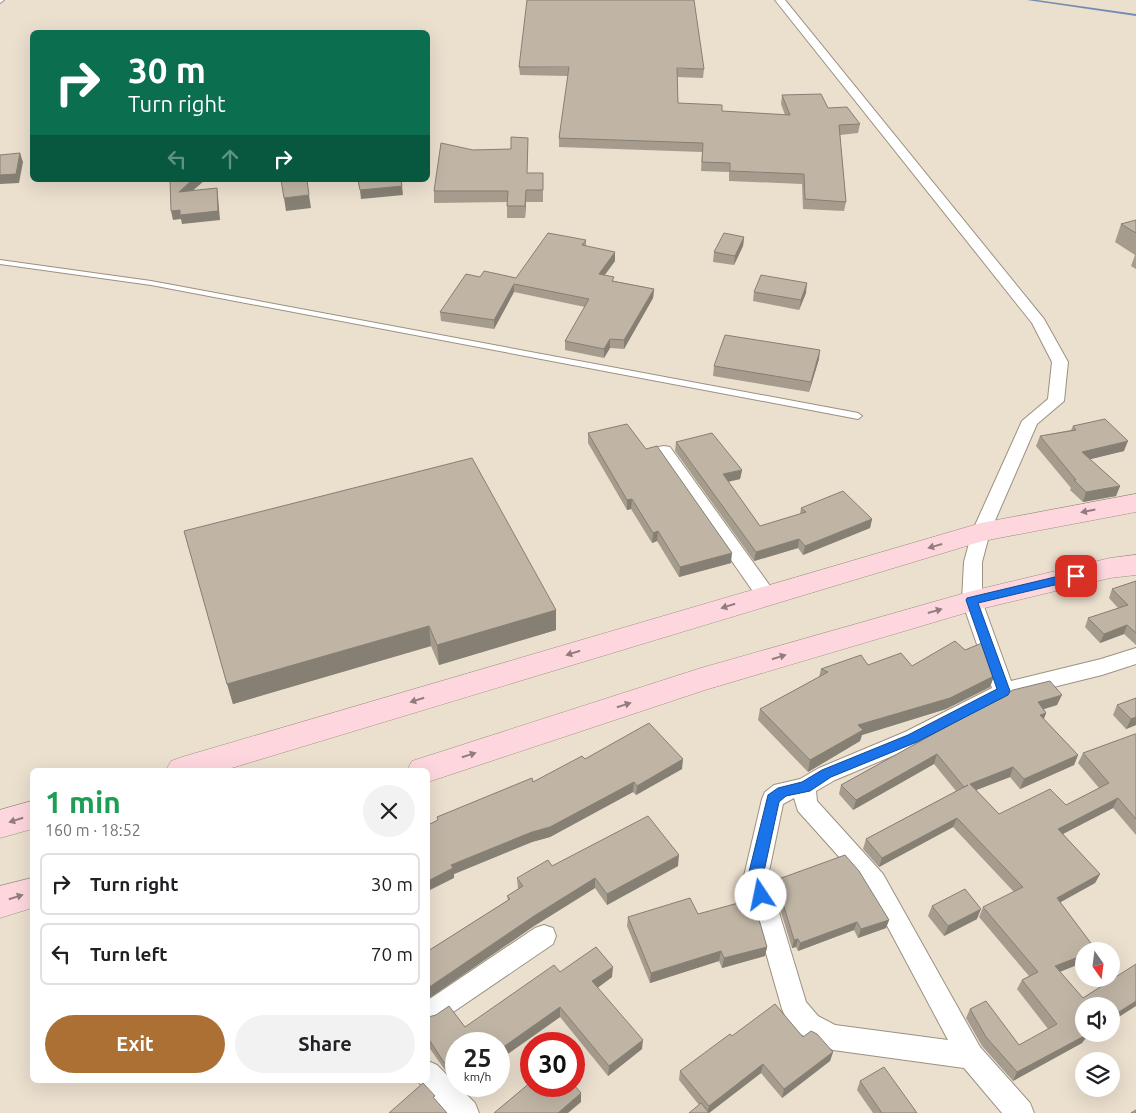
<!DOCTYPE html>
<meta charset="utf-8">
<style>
:root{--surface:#fff;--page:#f2f2f2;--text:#202124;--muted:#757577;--line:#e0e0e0;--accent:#ad7034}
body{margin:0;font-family:Ubuntu,sans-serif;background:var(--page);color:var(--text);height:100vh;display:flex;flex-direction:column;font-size:19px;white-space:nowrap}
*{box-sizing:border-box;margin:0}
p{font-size:16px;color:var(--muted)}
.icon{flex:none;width:28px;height:28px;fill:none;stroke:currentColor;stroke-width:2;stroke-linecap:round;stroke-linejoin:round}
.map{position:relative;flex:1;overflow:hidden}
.side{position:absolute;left:30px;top:768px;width:400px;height:315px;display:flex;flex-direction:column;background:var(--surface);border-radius:8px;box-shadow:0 5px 20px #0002}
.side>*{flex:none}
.hud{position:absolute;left:30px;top:30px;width:400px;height:152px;border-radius:8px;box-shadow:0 5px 20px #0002;background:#0b6e4f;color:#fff;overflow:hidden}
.needle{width:32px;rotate:166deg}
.tools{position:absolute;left:1075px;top:942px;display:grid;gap:10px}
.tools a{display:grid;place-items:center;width:45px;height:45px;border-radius:50%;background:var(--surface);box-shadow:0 5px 20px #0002;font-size:25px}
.speed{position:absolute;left:445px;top:1032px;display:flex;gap:10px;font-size:25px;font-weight:700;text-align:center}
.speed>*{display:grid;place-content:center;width:65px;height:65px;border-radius:50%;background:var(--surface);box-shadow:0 5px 20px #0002;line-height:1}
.speed small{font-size:12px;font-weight:400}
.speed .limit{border:8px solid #d22;background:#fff;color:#111}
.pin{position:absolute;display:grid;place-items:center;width:42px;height:42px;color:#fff;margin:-21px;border-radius:10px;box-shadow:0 2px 8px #0006}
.me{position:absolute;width:55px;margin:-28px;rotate:349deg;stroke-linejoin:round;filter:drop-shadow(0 0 4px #0008)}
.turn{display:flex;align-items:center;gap:18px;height:105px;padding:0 15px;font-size:22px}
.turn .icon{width:65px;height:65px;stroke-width:2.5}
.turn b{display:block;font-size:35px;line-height:42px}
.lanes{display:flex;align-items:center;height:48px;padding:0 15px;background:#0003;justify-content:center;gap:25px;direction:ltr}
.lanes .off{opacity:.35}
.round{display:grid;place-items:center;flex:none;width:52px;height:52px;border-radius:26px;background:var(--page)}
.head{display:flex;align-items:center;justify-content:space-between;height:85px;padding:0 15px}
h1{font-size:30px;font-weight:700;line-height:38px;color:#1e9e55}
.cta{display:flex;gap:10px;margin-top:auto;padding:10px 15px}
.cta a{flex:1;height:58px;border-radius:30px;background:var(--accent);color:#fff;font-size:20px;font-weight:700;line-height:58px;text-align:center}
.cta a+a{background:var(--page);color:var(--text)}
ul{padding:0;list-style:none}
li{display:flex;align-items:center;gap:15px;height:62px;margin:0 10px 8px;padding:0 5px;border:2px solid var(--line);border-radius:8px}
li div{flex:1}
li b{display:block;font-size:19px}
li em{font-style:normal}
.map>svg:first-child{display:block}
</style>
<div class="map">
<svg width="1136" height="1113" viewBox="0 0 1136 1113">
<rect width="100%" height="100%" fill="#ebdfce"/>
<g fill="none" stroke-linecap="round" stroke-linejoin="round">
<path fill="#718cb2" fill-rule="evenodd" d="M1027 0H1037L1136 14V16Z"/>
<g stroke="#9b9181" stroke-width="2">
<g id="lane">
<path d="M0 0H4L0 3Z"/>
<path d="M0 260 151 281 858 413 862 416 858 419 151 285 0 264Z"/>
</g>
</g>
<g stroke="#9b9181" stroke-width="2">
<g id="street">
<path d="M775 0H785L1044 319 1068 362 1064 401 1037 424 990 532 982 562V601L1011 681 1101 659 1136 648V664L1102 675 1009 698 921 744 835 780 816 791 817 801 883 874 980 1047 1030 1103 1034 1113H1002L964 1068 833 1050 800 1034 786 1018 782 1009 744 876 762 799 765 792 774 785 800 779 819 768 905 732 992 688 962 601 964 562 972 532 1022 421 1048 399 1052 362 1032 323ZM794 798 798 811 867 888 948 1040 835 1025 818 1016 806 1002 768 876 783 804Z"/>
<path d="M664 446 670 447 773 590 776 595 773 600 766 602 759 600 655 451 658 447Z"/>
<path d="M544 925 553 928 556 936 553 944 437 1023 428 1026V1000L535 928Z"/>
<path d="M428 1061 437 1065 475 1103 479 1113H446L417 1080H428Z"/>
</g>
</g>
<g stroke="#9b9181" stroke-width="1">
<g id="secondary">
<path d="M1136 494V512L983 541 225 770H166L171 761 182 757 981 523Z"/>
<path d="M1136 555V575L1110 578 972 611 705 690 428 782V770H407L412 761 701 668 972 591 1110 558Z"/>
<path d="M32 801V829L0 838V810Z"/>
<path d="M32 878V908L0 918V886Z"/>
</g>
</g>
<use href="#lane" fill="#fff" fill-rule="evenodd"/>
<use href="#street" fill="#fff" fill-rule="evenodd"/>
<use href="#secondary" fill="#fdd7dd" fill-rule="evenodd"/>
</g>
<g fill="#a59c8e">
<path d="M519 67 704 69 703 78 677 77 678 103 722 111 785 115 781 104 782 95 828 108 860 124 858 133 840 135 846 202 844 211 803 209 802 184 729 181V172L701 171 702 152 559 147V138L568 76 520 75Z"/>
<path d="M528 138 527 173H543V202H526L525 218H507V202L434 203V191L473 150 511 149Z"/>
<path d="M1136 220V269L1131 266 1135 255 1115 242 1121 224Z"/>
<path d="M744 237 743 246 734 265 713 262 714 252Z"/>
<path d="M586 240V246L615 261 605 275 614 281 654 289 653 298 624 349 610 348 604 358 565 350V341L585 307 514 292 494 329 441 321 440 312 480 277 516 278Z"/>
<path d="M754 292 806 293 799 310 753 301Z"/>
<path d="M819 359 809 392 713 376 714 366Z"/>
<path d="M1073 426 1124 451 1090 459 1120 486 1116 496 1083 502 1070 490 1071 488 1036 446 1040 436 1071 430Z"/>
<path d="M588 433 731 563 679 577 657 541 652 543 631 509 627 510 588 443Z"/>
<path d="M676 442 742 470 740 479 728 482 760 526 800 514 801 508 872 519 870 528 803 555 798 548 754 561 675 451Z"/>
<path d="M184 531 556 610V630L439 665 431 646 233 704Z"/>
<path d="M1136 581V645L1124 634 1100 643 1085 627 1088 618 1118 608 1109 598 1112 589Z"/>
<path d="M868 665 994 676 990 687 946 709 862 735 860 741 808 772 758 720 760 709 819 677 821 669Z"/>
<path d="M1013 690 1057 705 1044 709 1046 713 1044 719 1078 755 1074 765 1020 789 1010 777 976 790 999 814 1066 805 1099 788 1078 763 1083 753 1136 734V835L1113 808 1063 834 1100 874 1095 883 1060 902 1096 950 1095 951H1084V962L1059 972 1085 1039 1082 1043 1013 1081 982 1046 966 1018 970 1009 1019 1045 1048 1029 1017 989 1022 980 1029 976 979 917 983 907 1014 892 953 827 879 867 863 849 866 839 956 791 934 764 853 810 839 794 841 785Z"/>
<path d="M1136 698V725L1126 729 1113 715 1117 705Z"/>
<path d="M585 759 682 769 636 795 633 792 550 837 532 842 454 874V878L437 817 533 782Z"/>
<path d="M552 866H678L607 905 595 888 534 926 428 999V951L508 900 507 896 518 889 517 878Z"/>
<path d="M776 880 889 920 886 928 858 938 854 930 798 951 796 947 792 948 774 889Z"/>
<path d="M932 906 977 919 944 936 928 916Z"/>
<path d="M698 914 767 947 765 956 722 968 719 961 650 983 627 926 628 917Z"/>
<path d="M560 972 612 977 597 988 642 1049 608 1076 560 1017 499 1060V1044H456V1082L445 1070 428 1046V1017L465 1027Z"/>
<path d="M732 1036 803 1037 833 1052 830 1061 782 1098 761 1073 709 1113 699 1105 679 1080 680 1071Z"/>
<path d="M860 1081 917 1113H873L857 1090Z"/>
</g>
<g fill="#867f74">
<path d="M20 153 23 162 19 183 0 184V175Z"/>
<path d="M192 180H205L181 201 179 192Z"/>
<path d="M402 186 403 195 361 199 360 190Z"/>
<path d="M217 188 218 197 220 220 182 224 181 219 173 220 171 211Z"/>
<path d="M526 190V202L525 218V206Z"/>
<path d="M309 195 311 208 286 211 284 198Z"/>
<path d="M744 237 743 246 734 265 735 256Z"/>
<path d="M615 252V261L599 282V274Z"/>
<path d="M807 283 806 293 799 310 801 300Z"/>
<path d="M514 284V292L494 329V320Z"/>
<path d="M654 289 653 298 624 349V340Z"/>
<path d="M610 339V348L604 358V349Z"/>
<path d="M820 350 819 359 809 392 811 382Z"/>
<path d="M1128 441 1124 451 1079 462 1082 452Z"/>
<path d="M742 470 740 479 722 483 723 474Z"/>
<path d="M1120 486 1116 496 1083 502 1086 492Z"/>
<path d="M632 499 631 509 627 510V500Z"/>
<path d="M872 519 870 528 803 555 805 546Z"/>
<path d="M658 531 657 541 652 543 653 533Z"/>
<path d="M799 539 798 548 754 561 756 552Z"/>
<path d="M732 553 731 563 679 577 680 567Z"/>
<path d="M556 610V630L439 665 437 645Z"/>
<path d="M1127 625 1124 634 1100 643 1104 634Z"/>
<path d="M429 626 431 646 233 704 227 684Z"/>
<path d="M994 676 990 687 946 709 862 735 860 741 808 772 810 760 858 725Z"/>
<path d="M1062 695 1057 705 1034 712 1038 702Z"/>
<path d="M1046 713 1042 723 1040 715Z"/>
<path d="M1136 717V725L1126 729 1131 719Z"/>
<path d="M937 754 934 764 853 810 856 800Z"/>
<path d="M1078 755 1074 765 1020 789 1024 779Z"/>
<path d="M683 759 682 769 636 795 637 786Z"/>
<path d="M1013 767 1010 777 966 794 970 784Z"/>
<path d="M634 782 633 792 550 837 532 842 454 874V878L428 891V881L451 865Z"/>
<path d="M1118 798 1113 808 1053 839 1058 829Z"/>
<path d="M957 818 953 827 879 867 882 858Z"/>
<path d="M679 855 678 866 607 905V894Z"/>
<path d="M1100 874 1095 883 1052 907 1057 898Z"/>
<path d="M595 878V888L534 926 428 999V988L534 916Z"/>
<path d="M981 909 977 919 944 936 948 926Z"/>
<path d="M889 920 886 928 858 938 861 929Z"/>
<path d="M857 922 854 930 798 951 800 943Z"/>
<path d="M798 939 796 947 792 948 794 940Z"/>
<path d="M767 947 765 956 722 968 724 958Z"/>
<path d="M721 951 719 961 650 983 651 973Z"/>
<path d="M1084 955V962L1050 976 1055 966Z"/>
<path d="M613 967 612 977 592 992V981Z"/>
<path d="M1136 1001V1006L1111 1022V1017Z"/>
<path d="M560 1007V1017L499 1060V1050Z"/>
<path d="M1086 1034H1093L1085 1039 1082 1043 1013 1081 1017 1072Z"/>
<path d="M643 1040 642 1049 608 1076 609 1066Z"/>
<path d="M833 1052 830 1061 782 1098 784 1089Z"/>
<path d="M763 1064 761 1073 709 1113H707L709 1106Z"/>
<path d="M581 1093V1102L568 1113H558Z"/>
</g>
<g fill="#c0b5a5" stroke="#867f74">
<path d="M527 0H694L704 69 677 68 678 103 722 105V111L790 115 782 95 821 94 828 108 847 107 860 124 839 125 846 202 805 199 804 174 730 171V163L702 162 703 143 559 138 569 67H519Z"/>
<path d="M511 137 528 138 527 173H543V190H526L525 206H507L508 191H434L441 143 473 150 511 149Z"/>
<path d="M20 153 16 174 0 175V155Z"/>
<path d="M170 180H192L179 192 217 188 218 211 180 215V210L171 211Z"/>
<path d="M281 180H307L309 195 284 198Z"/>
<path d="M358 180H401L402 186 360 190Z"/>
<path d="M1136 220V233L1121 224Z"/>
<path d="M548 233 586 240 582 245 615 252 599 274 614 277 612 281 654 289 624 340 610 339 604 349 565 341 589 299 514 284 494 320 440 312 466 274 480 277 484 271 516 278Z"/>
<path d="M724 233 744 237 735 256 714 252Z"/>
<path d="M761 275 807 283 801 300 754 292Z"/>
<path d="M725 335 820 350 811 382 714 366Z"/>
<path d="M1105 419 1128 441 1082 452 1120 486 1086 492 1074 480H1076L1040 436 1076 430 1073 426Z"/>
<path d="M627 424 646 449 657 446 732 553 680 567 658 531 653 533 632 499 627 500 588 433Z"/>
<path d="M712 433 742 470 723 474 760 526 806 512 801 508 843 491 872 519 805 546 799 539 756 552 676 442Z"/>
<path d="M472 458 556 610 437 645 429 626 227 684 184 531Z"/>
<path d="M1136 581V633L1127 625 1104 634 1088 618 1128 605 1112 589Z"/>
<path d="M955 641 965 650 982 643 994 676 950 698 858 725 863 730 810 760 760 709 828 672 821 669 861 655 868 665 901 653 912 666Z"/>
<path d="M1050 681 1062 695 1038 702 1046 713 1040 715 1078 755 1024 779 1013 767 970 784 999 814 1050 789 1066 805 1109 783 1083 753 1135 734H1136V819L1118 798 1058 829 1100 874 1057 898 1096 950 1092 951H1084V955L1055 966 1083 998 1136 964V1001L1111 1017V1006H1084V1034H1088L1017 1072 986 1037 970 1009 986 1001 1019 1045 1057 1024 1022 980 1038 972 983 907 1023 887 957 818 882 858 866 839 968 785 964 787 937 754 856 800 841 785 1013 690Z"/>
<path d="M1136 698V717L1131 719 1117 705Z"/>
<path d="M649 723 683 759 637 786 634 782 550 827 532 832 451 865 453 868 428 881V825L438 820 437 817 532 778 533 782 582 756 585 759Z"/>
<path d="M648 816 679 855 607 894 595 878 534 916 428 988V951L510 899 507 896 523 886 517 878 548 860 552 866Z"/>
<path d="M845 855 859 871 889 920 861 929 857 922 800 943 798 939 794 940 776 880Z"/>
<path d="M965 889 981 909 948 926 932 906Z"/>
<path d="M690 898 698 914 753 899 767 947 724 958 721 951 651 973 628 917Z"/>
<path d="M596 947 613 967 592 981 643 1040 609 1066 560 1007 499 1050V1044H456V1073L443 1061 428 1038V1017L436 1015 449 1006 465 1027 554 965 560 972Z"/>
<path d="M775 1004 803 1037 811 1031 817 1034 833 1052 784 1089 763 1064 709 1106 680 1071 730 1034 732 1036Z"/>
<path d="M884 1067 917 1113H882L860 1081Z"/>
<path d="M531 1082V1086H574V1085L581 1093 558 1113H494Z"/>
<path d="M423 1083 435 1096 433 1097 447 1113H389Z"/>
<path d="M701 1103 709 1113H689Z"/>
<path d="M1136 1110V1113H1131Z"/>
</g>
<defs><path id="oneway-solid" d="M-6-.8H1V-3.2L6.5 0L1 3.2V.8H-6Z" transform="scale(1.25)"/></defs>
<g fill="#937c7d">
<use href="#oneway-solid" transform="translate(1088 511) rotate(169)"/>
<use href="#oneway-solid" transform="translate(935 546) rotate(164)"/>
<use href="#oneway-solid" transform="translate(728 606) rotate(163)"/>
<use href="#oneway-solid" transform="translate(935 611) rotate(-16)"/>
<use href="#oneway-solid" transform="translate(573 653) rotate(163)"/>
<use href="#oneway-solid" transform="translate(779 657) rotate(-17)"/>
<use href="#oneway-solid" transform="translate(417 700) rotate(163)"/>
<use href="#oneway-solid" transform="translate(624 705) rotate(-18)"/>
<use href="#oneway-solid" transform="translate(469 755) rotate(-18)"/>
<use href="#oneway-solid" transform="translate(16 820) rotate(163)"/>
<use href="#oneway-solid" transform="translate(16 897) rotate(-17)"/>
</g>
<path fill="#1a73e8" stroke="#114b97" d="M1076 572 1080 573 1081 576 1080 579 978 603 1010 691 1008 695 917 742 831 777 810 791 786 796 779 802 763 876 768 895 766 899 761 901 756 899 748 876 768 795 778 788 802 782 822 770 908 735 997 689 966 600 967 598Z"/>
</svg>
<div class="tools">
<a><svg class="needle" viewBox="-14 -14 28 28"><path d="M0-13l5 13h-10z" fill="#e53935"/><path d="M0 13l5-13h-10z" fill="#757577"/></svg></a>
<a><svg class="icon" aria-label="sound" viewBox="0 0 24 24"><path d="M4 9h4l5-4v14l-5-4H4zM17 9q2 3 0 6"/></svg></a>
<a><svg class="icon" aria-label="layers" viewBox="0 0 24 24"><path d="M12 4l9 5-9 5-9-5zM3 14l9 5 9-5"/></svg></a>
</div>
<div class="speed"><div>25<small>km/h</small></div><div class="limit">30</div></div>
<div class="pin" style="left:1076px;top:576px;background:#d93025"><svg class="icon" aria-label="arrive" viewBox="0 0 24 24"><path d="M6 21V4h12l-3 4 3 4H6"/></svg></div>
<svg class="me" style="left:761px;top:895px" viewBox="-20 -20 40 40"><circle r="19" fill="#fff"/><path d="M0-13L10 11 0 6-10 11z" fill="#1a73e8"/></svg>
<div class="hud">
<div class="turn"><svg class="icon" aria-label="right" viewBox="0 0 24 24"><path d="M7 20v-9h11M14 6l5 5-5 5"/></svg><div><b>30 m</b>Turn right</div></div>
<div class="lanes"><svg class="icon off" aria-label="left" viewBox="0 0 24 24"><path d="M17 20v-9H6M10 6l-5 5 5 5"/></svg><svg class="icon off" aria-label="ahead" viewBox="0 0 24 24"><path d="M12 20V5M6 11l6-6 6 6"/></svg><svg class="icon" aria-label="right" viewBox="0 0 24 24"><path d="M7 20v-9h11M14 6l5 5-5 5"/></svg></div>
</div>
<section class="side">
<div class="head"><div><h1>1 min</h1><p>160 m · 18:52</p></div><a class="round"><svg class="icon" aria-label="close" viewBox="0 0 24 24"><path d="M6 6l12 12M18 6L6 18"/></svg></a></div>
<ul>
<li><svg class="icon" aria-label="right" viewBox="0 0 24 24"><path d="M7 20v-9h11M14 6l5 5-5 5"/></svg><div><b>Turn right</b></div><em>30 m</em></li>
<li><svg class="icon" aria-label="left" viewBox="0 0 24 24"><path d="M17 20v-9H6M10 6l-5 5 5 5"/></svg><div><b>Turn left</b></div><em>70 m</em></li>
</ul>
<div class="cta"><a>Exit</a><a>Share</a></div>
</section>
</div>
